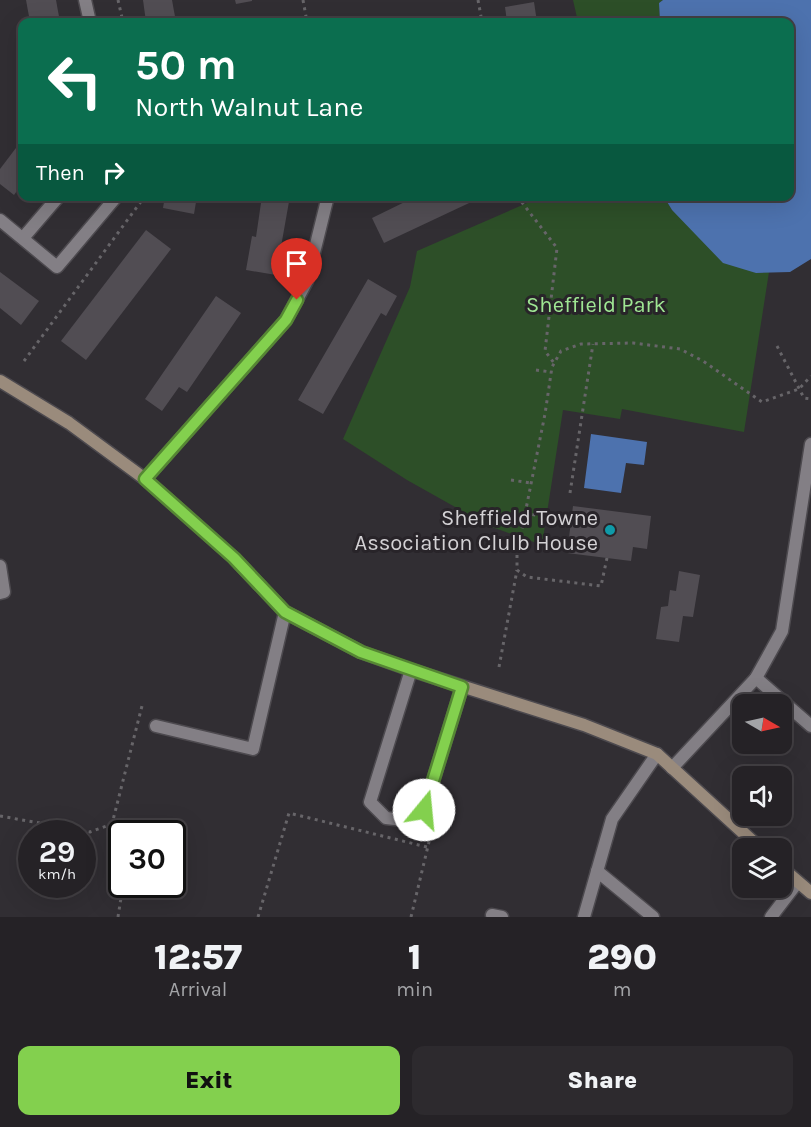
<!DOCTYPE html>
<style>
:root{--surface:#252226;--page:#2d2a2e;--text:#f1f3f6;--muted:#a3a4a7;--line:#423f43;--accent:#83d04e}
body{margin:0;font-family:Karla,sans-serif;background:var(--page);color:var(--text);height:100vh;display:flex;flex-direction:column;font-size:22px;white-space:nowrap}
*{box-sizing:border-box;margin:0}
p{font-size:20px;color:var(--muted)}
.icon{flex:none;width:33px;height:33px;fill:none;stroke:currentColor;stroke-width:2;stroke-linecap:round;stroke-linejoin:round}
.map{position:relative;height:917px;overflow:hidden}
.side{display:flex;flex-direction:column;background:var(--surface);flex:1}
.side>*{flex:none}
.top-card{position:absolute;left:18px;top:18px;width:776px;height:183px;border-radius:12px;box-shadow:0 6px 24px #0002,0 0 0 2px var(--line);background:#0b6e4f;color:#fff;overflow:hidden}
.needle{width:39px;rotate:99deg}
.tools{position:absolute;left:732px;top:694px;display:grid;gap:12px}
.tools a{display:grid;place-items:center;width:60px;height:60px;border-radius:12px;background:var(--surface);box-shadow:0 6px 24px #0002,0 0 0 2px var(--line);font-size:30px}
.speed{position:absolute;left:18px;top:820px;display:flex;gap:12px;font-size:30px;font-weight:700;text-align:center}
.speed>*{display:grid;place-content:center;width:78px;height:78px;border-radius:50%;background:var(--surface);box-shadow:0 6px 24px #0002,0 0 0 2px var(--line);line-height:1}
.speed small{font-size:15px;font-weight:400}
.speed .limit{border:3px solid #111;border-radius:9px;background:#fff;color:#111}
.pin{position:absolute;display:grid;place-items:center;width:51px;height:51px;color:#fff;margin:-62px -26px;border-radius:50% 50% 50% 0;rotate:-45deg;box-shadow:0 0 6px #0007}
.pin .icon{rotate:45deg}
.me{position:absolute;width:66px;margin:-33px;rotate:17deg;stroke-linejoin:round;filter:drop-shadow(0 0 4px #0008)}
.turn{display:flex;align-items:center;gap:21px;height:126px;padding:0 18px;font-size:27px}
.turn .icon{width:78px;height:78px;stroke-width:2.5}
.turn b{display:block;font-size:42px;line-height:51px}
.then{display:flex;align-items:center;height:57px;padding:0 18px;background:#0003;gap:12px;font-size:22px}
.eta{display:flex;justify-content:space-evenly;align-items:center;height:102px;text-align:center}
.eta b{font-size:36px;font-weight:800;line-height:42px}
.cta{display:flex;gap:12px;margin-top:auto;padding:12px 18px}
.cta a{flex:1;height:69px;border-radius:12px;background:var(--accent);color:#111;font-size:24px;font-weight:800;line-height:69px;text-align:center}
.cta a+a{background:var(--page);color:var(--text)}
.map>svg:first-child{display:block}
</style>
<div class="map">
<svg width="811" height="917" viewBox="0 0 811 917">
<rect width="100%" height="100%" fill="#312e33"/>
<g fill="#2d4f28">
<path d="M573 0H663L659 3 660 22H578Z"/>
<path d="M541 197H664L672 210 756 273 769 272 744 432 622 409 620 419 563 410 542 545 489 526 407 480 343 439 410 287 417 251Z"/>
</g>
<g fill="#4d72ae">
<path d="M663 0H811V259L790 272 756 273 723 263 672 210 664 197 789 196V22H660L659 3Z"/>
<path d="M591 434 647 442 644 465 626 463 621 493 584 488Z"/>
</g>
<g fill="#514d53">
<path d="M26 0H56L60 22H30Z"/>
<path d="M143 0H172L176 22H146Z"/>
<path d="M235 0H252V1L236 4Z"/>
<path d="M534 2 537 22H507L505 7Z"/>
<path d="M22 140V184L14 195 0 184V169Z"/>
<path d="M165 196H197L194 214 163 208Z"/>
<path d="M262 196H290L276 275 246 270 252 236 256 237Z"/>
<path d="M417 196H484L384 243 372 218Z"/>
<path d="M146 230 171 249 86 360 61 341Z"/>
<path d="M0 272 39 301 21 325 0 308Z"/>
<path d="M368 279 397 296 386 316 381 313 323 414 298 400Z"/>
<path d="M216 296 241 313 187 392 179 387 162 411 145 399Z"/>
<path d="M573 506 651 516 647 549 633 547 631 561 567 553Z"/>
<path d="M679 571 700 575 693 617 683 616 679 642 656 639 661 607 668 606 670 590 676 591Z"/>
</g>
<g fill="none" stroke-linecap="round" stroke-linejoin="round">
<g stroke="#4d4a4f" stroke-width="15">
<g id="street">
<path d="M85 0 90 22"/>
<path d="M0 220 57 267 117 196"/>
<path d="M23 238 59 196"/>
<path d="M145 479 286 320 307 281 328 196"/>
<path d="M0 566 4 592 0 593"/>
<path d="M411 670 370 802 386 818 412 821 424 810 462 687"/>
<path d="M756 678 811 726"/>
<path d="M156 726 253 749 285 612"/>
<path d="M672 768 756 678 782 631 811 444"/>
<path d="M597 871 653 917"/>
<path d="M492 915 502 917"/>
<path d="M584 917 612 819 657 754"/>
<path d="M771 917 797 883"/>
</g>
</g>
<g stroke="#4d4a4f" stroke-width="15">
<g id="secondary">
<path d="M0 381 69 423 145 479 234 558 285 612 361 652 411 670 584 725 657 754 761 849"/>
<path d="M782 868 811 893"/>
</g>
</g>
<g stroke="#676569" stroke-width="3" stroke-dasharray="3 4.5" stroke-linecap="butt">
<path d="M118 0 123 22"/>
<path d="M303 0 307 22"/>
<path d="M478 0 482 22"/>
<path d="M517 196 557 248 545 351 554 363"/>
<path d="M777 346 804 398 811 399"/>
<path d="M24 361 145 196"/>
<path d="M536 370 551 372"/>
<path d="M511 480 531 483"/>
<path d="M570 493 593 344"/>
<path d="M525 513 571 522"/>
<path d="M607 558 601 586 527 577 517 570V554L545 414 552 367 561 351 581 344 633 343 680 349 703 361 762 402 799 389 811 376"/>
<path d="M499 667 517 570"/>
<path d="M0 816 90 832 112 824"/>
<path d="M122 837 112 824 143 702"/>
<path d="M118 917 123 885"/>
<path d="M258 917 289 813 427 847"/>
<path d="M411 917 434 821"/>
</g>
<use href="#street" stroke="#837f85" stroke-width="12"/>
<use href="#secondary" stroke="#9a8b7c" stroke-width="12"/>
</g>
<g fill="none" stroke-linecap="round" stroke-linejoin="round">
<g stroke="#558733" stroke-width="15">
<path id="route" d="M297 300 286 320 145 479 234 558 285 612 361 652 462 687 424 810"/>
</g>
<use href="#route" stroke="#83d04e" stroke-width="10"/>
</g>
<circle fill="#0f9aa8" stroke="#282429" stroke-width="2" cx="610" cy="530" r="6"/>
<g text-anchor="middle" stroke-width="6" stroke-linejoin="round" paint-order="stroke">
<g font-size="22" fill="#9fe693" stroke="#282429">
<text x="596" y="312">Sheffield Park</text>
</g>
<g font-size="22" fill="#d3d1d4" stroke="#282429" text-anchor="end">
<text x="598" y="525">Sheffield Towne<tspan x="598" dy="25">Association Clulb House</tspan></text>
</g>
</g>
</svg>
<div class="tools">
<a><svg class="needle" viewBox="-14 -14 28 28"><path d="M0-13l5 13h-10z" fill="#e53935"/><path d="M0 13l5-13h-10z" fill="#a3a4a7"/></svg></a>
<a><svg class="icon" aria-label="sound" viewBox="0 0 24 24"><path d="M4 9h4l5-4v14l-5-4H4zM17 9q2 3 0 6"/></svg></a>
<a><svg class="icon" aria-label="layers" viewBox="0 0 24 24"><path d="M12 4l9 5-9 5-9-5zM3 14l9 5 9-5"/></svg></a>
</div>
<div class="speed"><div>29<small>km/h</small></div><div class="limit">30</div></div>
<div class="pin" style="left:297px;top:300px;background:#d93025"><svg class="icon" aria-label="arrive" viewBox="0 0 24 24"><path d="M6 21V4h12l-3 4 3 4H6"/></svg></div>
<svg class="me" style="left:424px;top:810px" viewBox="-20 -20 40 40"><circle r="19" fill="#fff"/><path d="M0-13L10 11 0 6-10 11z" fill="#83d04e"/></svg>
<div class="top-card">
<div class="turn"><svg class="icon" aria-label="left" viewBox="0 0 24 24"><path d="M17 20v-9H6M10 6l-5 5 5 5"/></svg><div><b>50 m</b>North Walnut Lane</div></div>
<div class="then">Then<svg class="icon" aria-label="right" viewBox="0 0 24 24"><path d="M7 20v-9h11M14 6l5 5-5 5"/></svg></div>
</div>
</div>
<section class="side">
<div class="eta">
<div><b>12:57</b><p>Arrival</p></div>
<div><b>1</b><p>min</p></div>
<div><b>290</b><p>m</p></div>
</div>
<div class="cta"><a>Exit</a><a>Share</a></div>
</section>
